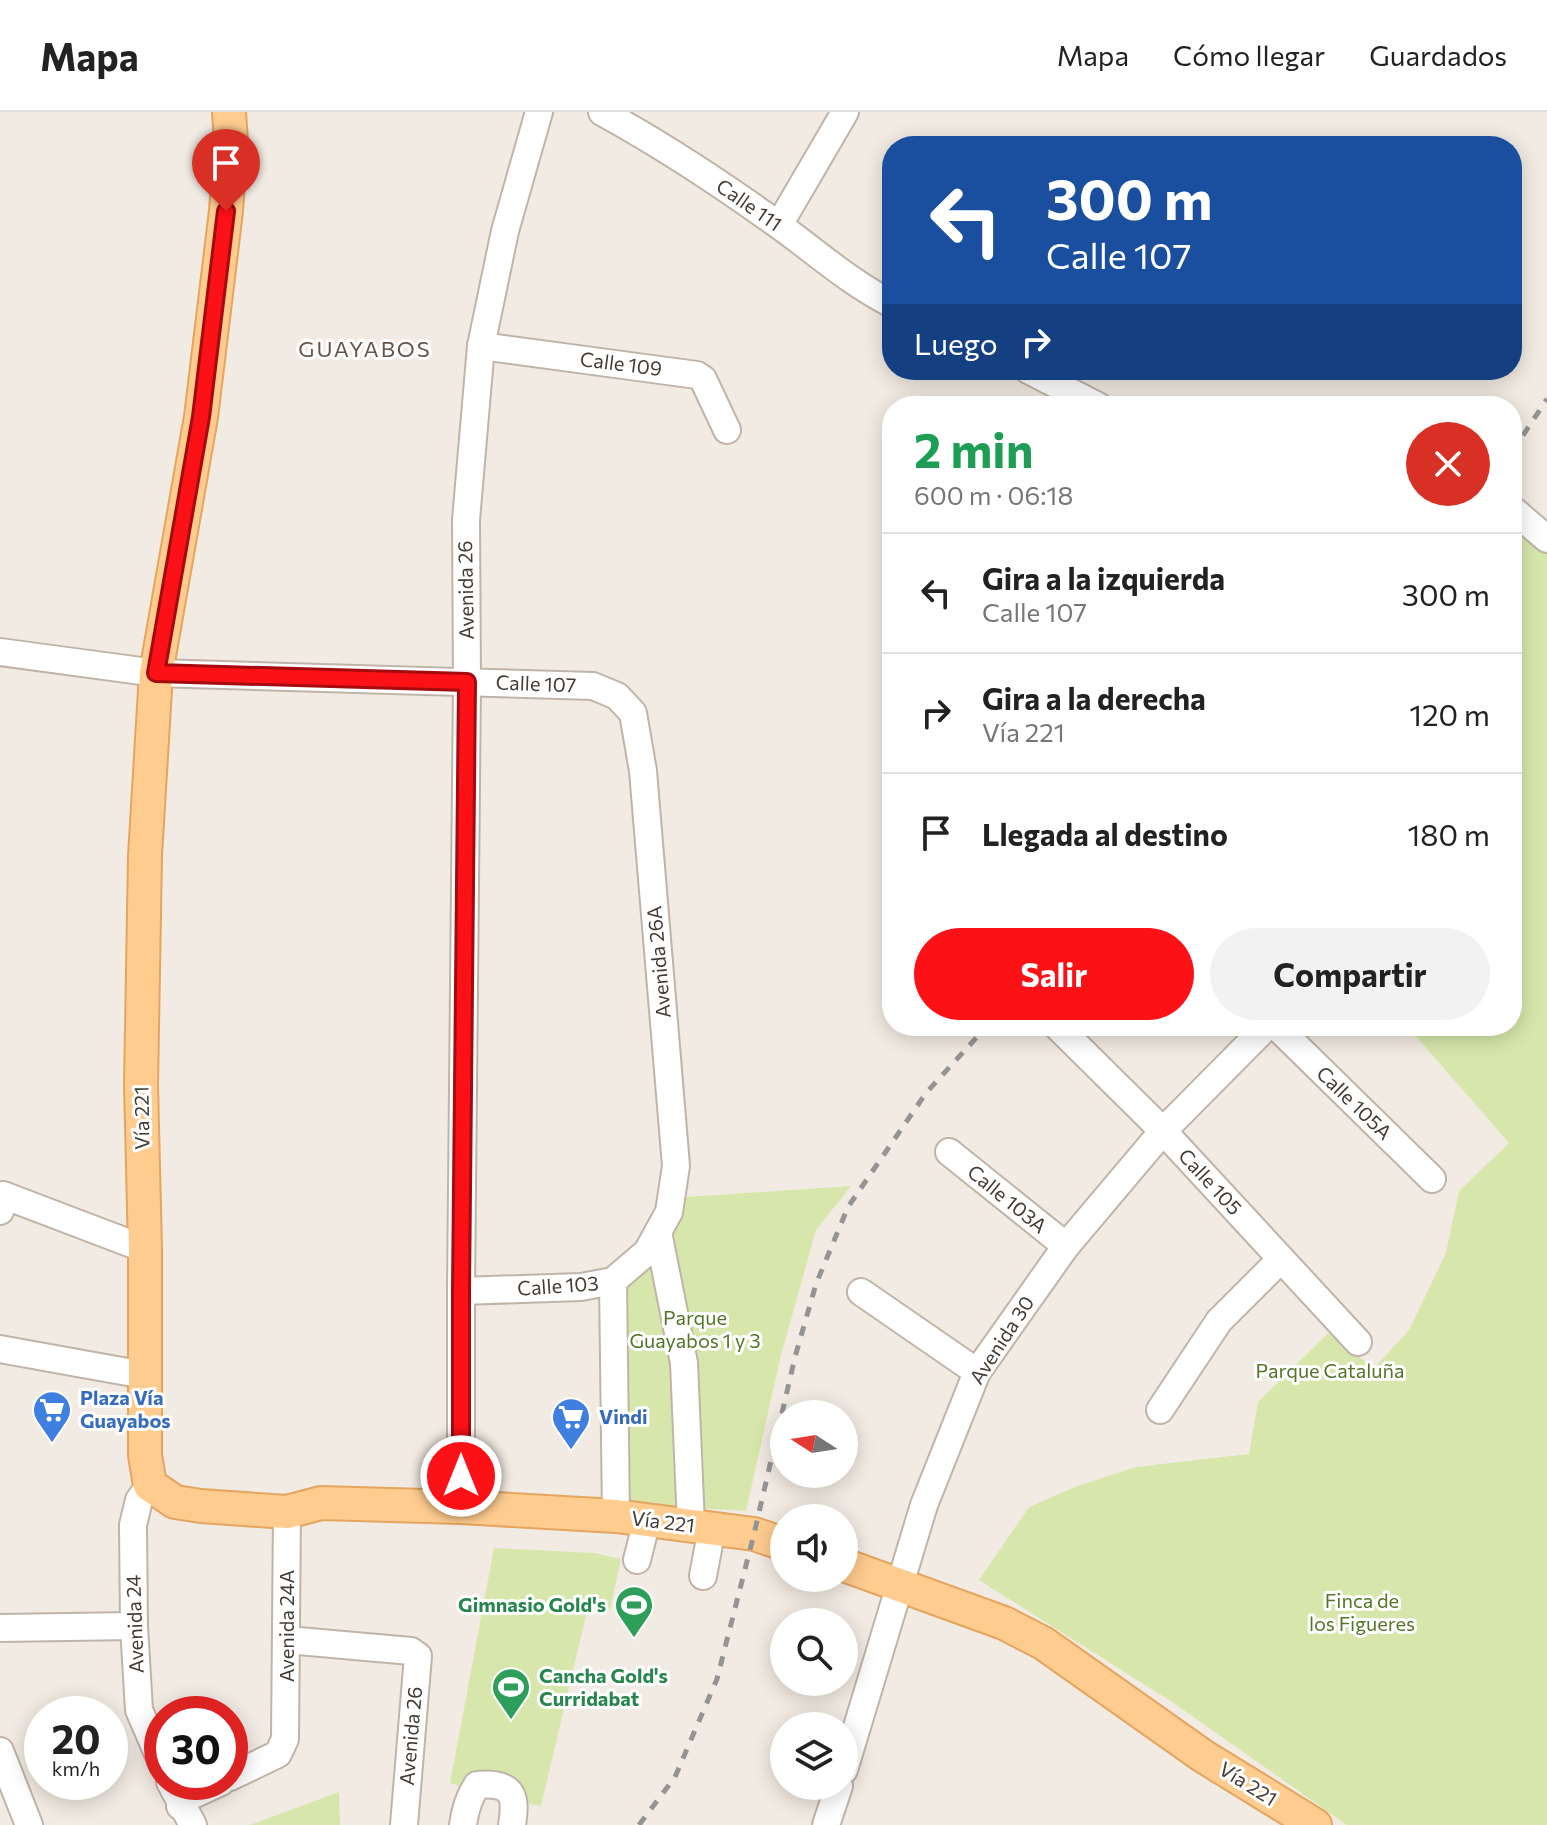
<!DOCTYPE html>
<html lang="es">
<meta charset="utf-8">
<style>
:root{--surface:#fff;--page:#f2f2f2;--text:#222;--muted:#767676;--line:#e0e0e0;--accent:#fc1116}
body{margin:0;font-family:Commissioner,sans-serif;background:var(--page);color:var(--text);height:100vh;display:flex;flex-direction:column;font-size:30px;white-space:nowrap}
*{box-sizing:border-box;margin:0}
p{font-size:26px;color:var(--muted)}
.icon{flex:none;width:44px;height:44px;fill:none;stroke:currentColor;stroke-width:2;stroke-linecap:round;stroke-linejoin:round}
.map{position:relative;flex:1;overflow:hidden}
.details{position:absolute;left:882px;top:284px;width:640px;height:640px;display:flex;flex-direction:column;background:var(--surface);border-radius:32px;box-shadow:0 4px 20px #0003}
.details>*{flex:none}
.guide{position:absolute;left:882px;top:24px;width:640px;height:244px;border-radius:32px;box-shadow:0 4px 20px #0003;background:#1a4fa0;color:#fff;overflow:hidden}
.needle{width:52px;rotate:282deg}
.buttons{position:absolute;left:770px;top:1288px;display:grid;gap:16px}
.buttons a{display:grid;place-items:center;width:88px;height:88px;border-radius:50%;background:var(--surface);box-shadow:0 4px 20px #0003;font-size:40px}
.speed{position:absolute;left:24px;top:1584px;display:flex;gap:16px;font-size:40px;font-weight:700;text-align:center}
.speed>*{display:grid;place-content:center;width:104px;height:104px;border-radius:50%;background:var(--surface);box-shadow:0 4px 20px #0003;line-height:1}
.speed small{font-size:20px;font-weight:400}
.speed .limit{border:12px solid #d22;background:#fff;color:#111}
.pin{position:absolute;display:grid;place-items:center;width:68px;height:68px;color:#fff;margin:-82px -34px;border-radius:50% 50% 50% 0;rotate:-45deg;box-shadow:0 0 8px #0007}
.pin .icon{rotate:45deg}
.me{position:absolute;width:88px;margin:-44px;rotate:0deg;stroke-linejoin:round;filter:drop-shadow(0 0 6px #0008)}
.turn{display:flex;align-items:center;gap:28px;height:168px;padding:0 32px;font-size:36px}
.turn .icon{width:104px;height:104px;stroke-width:2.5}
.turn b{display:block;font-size:56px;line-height:68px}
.then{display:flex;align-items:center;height:76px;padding:0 32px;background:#0003;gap:16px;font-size:30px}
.round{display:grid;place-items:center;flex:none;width:84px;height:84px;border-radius:42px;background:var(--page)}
.head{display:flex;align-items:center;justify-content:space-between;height:136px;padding:0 32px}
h1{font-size:48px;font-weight:700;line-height:60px;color:#1e9e55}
.button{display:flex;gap:16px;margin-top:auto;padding:16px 32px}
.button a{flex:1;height:92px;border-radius:48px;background:var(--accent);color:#fff;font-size:32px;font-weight:700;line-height:92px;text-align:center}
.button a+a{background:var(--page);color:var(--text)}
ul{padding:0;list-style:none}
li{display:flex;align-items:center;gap:24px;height:120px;padding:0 32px;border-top:2px solid var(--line)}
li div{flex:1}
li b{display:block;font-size:30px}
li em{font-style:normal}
header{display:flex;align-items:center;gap:48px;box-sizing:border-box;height:112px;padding:0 40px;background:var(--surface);border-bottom:2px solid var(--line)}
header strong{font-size:38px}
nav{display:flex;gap:44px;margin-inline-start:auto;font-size:28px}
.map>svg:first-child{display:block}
</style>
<header>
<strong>Mapa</strong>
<nav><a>Mapa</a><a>Cómo llegar</a><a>Guardados</a></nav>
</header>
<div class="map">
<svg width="1547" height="1713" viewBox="0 0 1547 1713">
<rect width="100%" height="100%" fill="#f2ebe3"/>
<g fill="#d7e7ab">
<path d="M1512 383 1547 416V1713H1347L1172 1590 979 1468 1029 1395 1075 1375 1136 1355 1249 1342 1258 1290 1328 1221 1374 1256 1409 1218 1446 1141 1459 1079 1509 1031 1407 914H1512Z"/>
<path d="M851 1074 816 1118 781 1243 746 1399 607 1391 604 1175 641 1145 671 1086Z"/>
<path d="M494 1436 594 1441 621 1447 610 1498 588 1495 541 1694 495 1685 450 1671Z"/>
<path d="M339 1680 340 1713H250Z"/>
</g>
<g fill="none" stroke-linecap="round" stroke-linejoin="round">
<g stroke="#c0b4a9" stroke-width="30">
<g id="minor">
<path d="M602 0C664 34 720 71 777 112 815 139 850 171 892 192"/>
<path d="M779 113 845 0"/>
<path d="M481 234 697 263 703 267 727 318"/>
<path d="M1028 258 1098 294"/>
<path d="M1512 397 1547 427"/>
<path d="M0 540 156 561 593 574 617 584 633 601 643 659 676 1054 669 1100 647 1140 613 1169 581 1175 461 1179"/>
<path d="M1057 914 1163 1019 1358 1230"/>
<path d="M1276 914 1432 1067"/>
<path d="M949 1040 1066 1134"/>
<path d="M0 1099 3 1083 145 1137"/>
<path d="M658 1120 684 1251 691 1413"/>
<path d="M613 1169 616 1404"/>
<path d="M861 1180 977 1260"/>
<path d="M0 1237 144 1263"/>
<path d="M1160 1298 1219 1209 1281 1147"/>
<path d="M150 1373 139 1388 133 1413 134 1514 139 1598 162 1651"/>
<path d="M461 1395V1179L467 570 466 408 481 234 505 119 539 0"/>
<path d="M637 1448 647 1408"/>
<path d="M703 1464 712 1416"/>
<path d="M0 1516 134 1514"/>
<path d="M287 1528 411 1539 418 1544 404 1713"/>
<path d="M0 1639 29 1713"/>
<path d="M844 1658 924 1393 977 1260 1066 1134 1163 1019 1267 914"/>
<path d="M230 1665 278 1642 285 1627 287 1400"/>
<path d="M170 1670 193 1713"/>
<path d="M180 1694 191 1684 221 1670"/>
<path d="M463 1713C465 1698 469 1685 477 1673 512 1670 517 1682 512 1713"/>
<path d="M826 1713 839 1674"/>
</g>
</g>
<g stroke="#e4a55f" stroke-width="36">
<g id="major">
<path d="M229 0 231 29 226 99 201 305 156 561 145 744 141 973 145 1137V1343L150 1373 175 1390 201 1394 287 1400 321 1391 461 1395 616 1404 754 1422 784 1432"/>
<path d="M844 1453 1004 1511 1043 1531 1203 1644 1315 1713"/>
</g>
</g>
<use href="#minor" stroke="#fff" stroke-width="26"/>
<use href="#major" stroke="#ffcc8f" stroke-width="32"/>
<g stroke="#949494" stroke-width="5" stroke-dasharray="10 10" stroke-linecap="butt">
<path d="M1512 340 1547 287"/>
<path d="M639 1713 675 1665 717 1567 754 1422 795 1245 816 1172 848 1095 926 981 987 914"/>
</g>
</g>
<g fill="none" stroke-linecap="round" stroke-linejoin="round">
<g stroke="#a40b0e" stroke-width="20">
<path id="route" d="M226 99 201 305 156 561 467 570 461 1179V1364"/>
</g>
<use href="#route" stroke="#fc1116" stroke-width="14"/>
</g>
<defs>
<g id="supermarket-pin" transform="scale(2)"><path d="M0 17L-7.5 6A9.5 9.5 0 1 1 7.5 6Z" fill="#3f7fe0" stroke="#fff"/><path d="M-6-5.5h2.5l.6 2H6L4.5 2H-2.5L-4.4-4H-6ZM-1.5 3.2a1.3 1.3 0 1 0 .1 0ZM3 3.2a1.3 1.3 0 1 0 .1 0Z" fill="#fff"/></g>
<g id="stadium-pin" transform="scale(2)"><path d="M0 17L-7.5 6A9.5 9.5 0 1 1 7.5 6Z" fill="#2e9e5b" stroke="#fff"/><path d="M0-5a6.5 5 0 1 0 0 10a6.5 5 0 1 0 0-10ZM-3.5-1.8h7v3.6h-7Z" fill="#fff"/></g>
</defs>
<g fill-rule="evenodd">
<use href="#supermarket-pin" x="52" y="1298"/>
<use href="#supermarket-pin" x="571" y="1305"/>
<use href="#stadium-pin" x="634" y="1493"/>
<use href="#stadium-pin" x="511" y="1575"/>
</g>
<g text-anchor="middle" stroke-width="6" stroke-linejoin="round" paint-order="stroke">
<g font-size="20" fill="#443b33" stroke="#fff">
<text transform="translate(749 93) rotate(35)" y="7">Calle 111</text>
<text transform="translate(621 252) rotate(7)" y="7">Calle 109</text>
<text transform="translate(466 478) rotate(-91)" y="7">Avenida 26</text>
<text transform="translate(536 572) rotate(2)" y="7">Calle 107</text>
<text transform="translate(659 850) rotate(-95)" y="7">Avenida 26A</text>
<text transform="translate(1354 991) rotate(44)" y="7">Calle 105A</text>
<text transform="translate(142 1006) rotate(-91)" y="7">Vía 221</text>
<text transform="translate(1210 1070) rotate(47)" y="7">Calle 105</text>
<text transform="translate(1007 1087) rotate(39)" y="7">Calle 103A</text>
<text transform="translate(558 1174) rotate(-4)" y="7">Calle 103</text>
<text transform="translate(1002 1228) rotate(-57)" y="7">Avenida 30</text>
<text transform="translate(663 1410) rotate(7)" y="7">Vía 221</text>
<text transform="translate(135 1512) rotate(-92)" y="7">Avenida 24</text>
<text transform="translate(287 1514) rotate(-90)" y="7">Avenida 24A</text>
<text transform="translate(411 1624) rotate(-85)" y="7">Avenida 26</text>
<text transform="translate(1248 1672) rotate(32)" y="7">Vía 221</text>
</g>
<g font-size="20" fill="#527527" stroke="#fff">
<text x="695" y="1213">Parque<tspan x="695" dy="23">Guayabos 1 y 3</tspan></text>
<text x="1330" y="1266">Parque Cataluña</text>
<text x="1362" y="1496">Finca de<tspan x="1362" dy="23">los Figueres</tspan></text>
</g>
<g font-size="20" font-weight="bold" fill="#366cbe" stroke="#fff" text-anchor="start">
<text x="80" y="1293">Plaza Vía<tspan x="80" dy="23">Guayabos</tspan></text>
<text x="599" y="1312">Vindi</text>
</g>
<g font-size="20" font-weight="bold" fill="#27864d" stroke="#fff" text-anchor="end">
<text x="606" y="1500">Gimnasio Gold's</text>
<text x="539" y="1571" text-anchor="start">Cancha Gold's<tspan x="539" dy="23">Curridabat</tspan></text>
</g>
<g font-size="22" letter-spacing="2" fill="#67564b" stroke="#fff">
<text x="365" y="245">GUAYABOS</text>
</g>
</g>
</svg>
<div class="buttons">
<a><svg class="needle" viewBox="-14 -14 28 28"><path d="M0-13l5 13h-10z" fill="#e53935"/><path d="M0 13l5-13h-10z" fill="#767676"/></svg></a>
<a><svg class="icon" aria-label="sound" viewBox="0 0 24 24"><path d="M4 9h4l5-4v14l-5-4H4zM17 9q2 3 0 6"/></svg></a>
<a><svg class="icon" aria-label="search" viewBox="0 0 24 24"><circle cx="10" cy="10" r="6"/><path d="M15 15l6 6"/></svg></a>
<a><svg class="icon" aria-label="layers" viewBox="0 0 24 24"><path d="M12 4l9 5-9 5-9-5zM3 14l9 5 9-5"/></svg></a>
</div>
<div class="speed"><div>20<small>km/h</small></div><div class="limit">30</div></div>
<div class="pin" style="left:226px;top:99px;background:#d93025"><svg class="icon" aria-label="arrive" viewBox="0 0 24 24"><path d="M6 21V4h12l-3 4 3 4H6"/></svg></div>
<svg class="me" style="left:461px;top:1364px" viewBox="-20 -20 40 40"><circle r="17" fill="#fc1116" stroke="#fff" stroke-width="3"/><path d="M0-11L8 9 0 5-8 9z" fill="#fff"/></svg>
<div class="guide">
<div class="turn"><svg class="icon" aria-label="left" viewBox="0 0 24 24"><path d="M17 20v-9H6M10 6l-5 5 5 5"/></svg><div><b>300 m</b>Calle 107</div></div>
<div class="then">Luego<svg class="icon" aria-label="right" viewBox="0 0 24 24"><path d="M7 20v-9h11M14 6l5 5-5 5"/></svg></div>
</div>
<section class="details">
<div class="head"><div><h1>2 min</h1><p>600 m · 06:18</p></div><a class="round" style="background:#d93025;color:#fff"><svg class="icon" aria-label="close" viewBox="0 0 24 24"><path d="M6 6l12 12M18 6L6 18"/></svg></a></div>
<ul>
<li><svg class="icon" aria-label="left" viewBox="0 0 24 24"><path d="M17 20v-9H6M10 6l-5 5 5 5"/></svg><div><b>Gira a la izquierda</b><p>Calle 107</p></div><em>300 m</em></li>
<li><svg class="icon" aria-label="right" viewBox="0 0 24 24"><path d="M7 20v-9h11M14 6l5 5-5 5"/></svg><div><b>Gira a la derecha</b><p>Vía 221</p></div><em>120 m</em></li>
<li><svg class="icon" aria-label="arrive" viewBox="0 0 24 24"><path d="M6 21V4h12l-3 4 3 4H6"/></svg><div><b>Llegada al destino</b></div><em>180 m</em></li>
</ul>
<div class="button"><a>Salir</a><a>Compartir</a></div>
</section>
</div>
